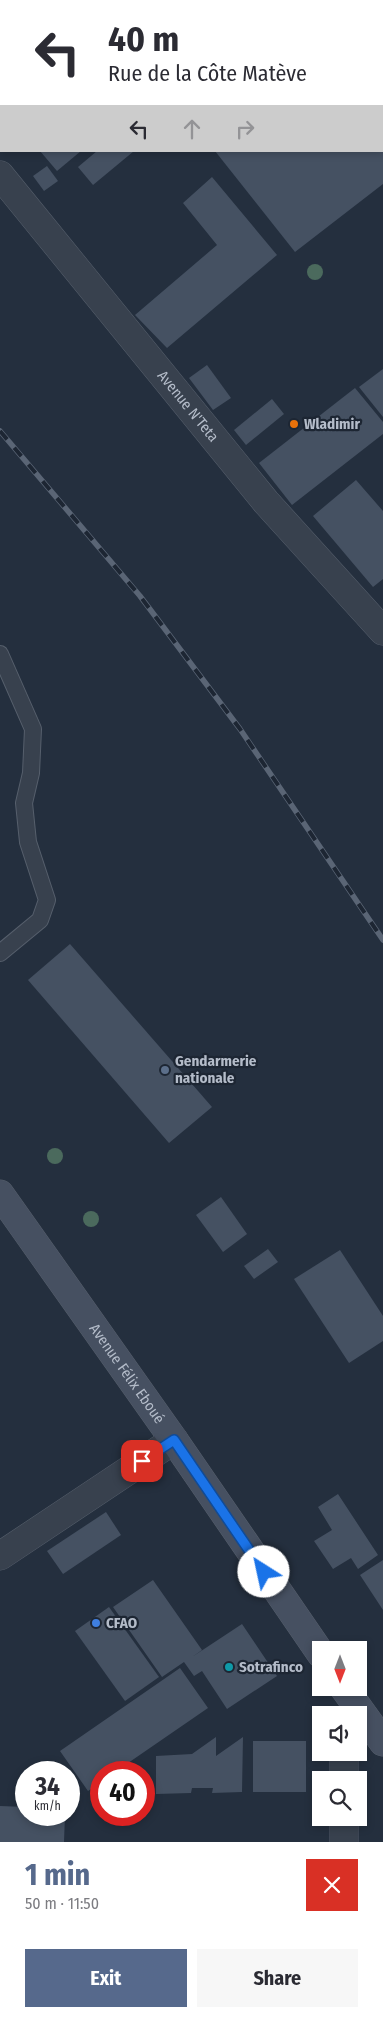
<!DOCTYPE html>
<meta charset="utf-8">
<style>
:root{--surface:#fff;--page:#f7f7f7;--text:#2b2b33;--muted:#7c7c81;--accent:#56698c}
body{margin:0;font-family:"Fira Sans Condensed",sans-serif;background:var(--page);color:var(--text);height:100vh;display:flex;flex-direction:column;font-size:19px;white-space:nowrap}
*{box-sizing:border-box;margin:0}
p{font-size:16px;color:var(--muted)}
.icon{flex:none;width:28px;height:28px;fill:none;stroke:currentColor;stroke-width:2;stroke-linecap:round;stroke-linejoin:round}
.map{position:relative;height:1842px;overflow:hidden}
.drawer{display:flex;flex-direction:column;background:var(--surface);flex:1}
.drawer>*{flex:none}
.banner{position:absolute;left:0px;top:0px;width:384px;height:152px;box-shadow:0 2px 8px #0003;background:#fff;color:var(--text);overflow:hidden}
.needle{width:32px;rotate:180deg}
.buttons{position:absolute;left:312px;top:1641px;display:grid;gap:10px}
.buttons a{display:grid;place-items:center;width:55px;height:55px;border-radius:0px;background:var(--surface);box-shadow:0 2px 8px #0003;font-size:25px}
.speed{position:absolute;left:15px;top:1761px;display:flex;gap:10px;font-size:25px;font-weight:700;text-align:center}
.speed>*{display:grid;place-content:center;width:65px;height:65px;border-radius:50%;background:var(--surface);box-shadow:0 2px 8px #0003;line-height:1}
.speed small{font-size:12px;font-weight:400}
.speed .limit{border:8px solid #d22;background:#fff;color:#111}
.pin{position:absolute;display:grid;place-items:center;width:42px;height:42px;color:#fff;margin:-21px;border-radius:10px;box-shadow:0 2px 8px #0006}
.me{position:absolute;width:55px;margin:-28px;rotate:325deg;stroke-linejoin:round;filter:drop-shadow(0 0 4px #0008)}
.turn{display:flex;align-items:center;gap:18px;height:105px;padding:0 25px;font-size:22px}
.turn .icon{width:65px;height:65px;stroke-width:2.5}
.turn b{display:block;font-size:35px;line-height:42px}
.lanes{display:flex;align-items:center;height:48px;padding:0 25px;background:#0003;justify-content:center;gap:25px;direction:ltr}
.lanes .off{opacity:.35}
.round{display:grid;place-items:center;flex:none;width:52px;height:52px;border-radius:0px;background:var(--page)}
.summary{display:flex;align-items:center;justify-content:space-between;height:85px;padding:0 25px}
h1{font-size:30px;font-weight:700;line-height:38px;color:var(--accent)}
.primary-button{display:flex;gap:10px;margin-top:auto;padding:10px 25px}
.primary-button a{flex:1;height:58px;border-radius:0px;background:var(--accent);color:#fff;font-size:20px;font-weight:700;line-height:58px;text-align:center}
.primary-button a+a{background:var(--page);color:var(--text)}
.map>svg:first-child{display:block}
</style>
<div class="map">
<svg width="383" height="1842" viewBox="0 0 383 1842">
<rect width="100%" height="100%" fill="#242f3e"/>
<g fill="#455162">
<path d="M40 151H81L57 171Z"/>
<path d="M97 151H134L93 185 78 167Z"/>
<path d="M215 151H383V184L295 252Z"/>
<path d="M47 166 58 181 44 191 33 176Z"/>
<path d="M212 177 277 255 167 348 135 315 217 245 183 203Z"/>
<path d="M207 365 231 398 213 410 189 378Z"/>
<path d="M383 369V417L359 387Z"/>
<path d="M355 388 383 422V434L292 505 259 463Z"/>
<path d="M272 399 284 414 246 445 234 430Z"/>
<path d="M356 480 383 511V579L373 587 313 516Z"/>
<path d="M70 944 212 1107 169 1143 28 980Z"/>
<path d="M221 1197 247 1234 223 1252 196 1215Z"/>
<path d="M268 1249 278 1262 254 1279 244 1266Z"/>
<path d="M340 1250 383 1316V1341L349 1363 294 1279Z"/>
<path d="M338 1494 378 1555 358 1569 351 1558 333 1569 314 1541 332 1530 318 1507Z"/>
<path d="M106 1512 121 1535 63 1574 47 1551Z"/>
<path d="M383 1560V1610L360 1575Z"/>
<path d="M153 1580 202 1650 192 1657 242 1624 277 1676 227 1709 202 1671 194 1676 184 1662 162 1677 113 1607Z"/>
<path d="M109 1607 159 1677 125 1701 75 1631Z"/>
<path d="M180 1668 208 1708 115 1772H101V1782L88 1791 60 1751Z"/>
<path d="M216 1737V1756L243 1737 242 1792 212 1793 213 1788H192L191 1793 156 1794V1756L192 1754Z"/>
<rect x="253" y="1741" width="53" height="51"/>
<path d="M0 1806 26 1807V1815H65L64 1842H0Z"/>
</g>
<g fill="none" stroke-linecap="round" stroke-linejoin="round">
<g stroke="#565f6c" stroke-width="18">
<path id="lane" d="M0 654 33 729 31 773 24 803 28 842 47 900 40 920 0 953"/>
</g>
<g stroke="#565f6c" stroke-width="29">
<g id="street">
<path d="M345 0 346 1"/>
<path d="M49 1 51 0"/>
<path d="M0 38 1 37"/>
<path d="M382 46 383 47"/>
<path id="s1" d="M0 175 266 502 383 631"/>
<path d="M0 1556 174 1440"/>
<path d="M344 1780V1752"/>
<path d="M344 1842V1818"/>
</g>
</g>
<g stroke="#565f6c" stroke-width="29">
<g id="secondary">
<path id="s2" d="M0 1194 174 1440 321 1654"/>
<path d="M344 1688 383 1742"/>
</g>
</g>
<use href="#lane" stroke="#38414e" stroke-width="16"/>
<use href="#street" stroke="#38414e" stroke-width="28"/>
<use href="#secondary" stroke="#465061" stroke-width="28"/>
<g stroke="#5a6575" stroke-width="5.5">
<path id="rail" d="M0 431 140 596 240 729 383 940"/>
</g>
<use href="#rail" stroke="#1d2633" stroke-width="4" stroke-dasharray="11" stroke-linecap="butt"/>
</g>
<g fill="#4b6a5d">
<circle cx="315" cy="272" r="8"/>
<circle cx="55" cy="1156" r="8"/>
<circle cx="91" cy="1219" r="8"/>
</g>
<g fill="none" stroke-linecap="round" stroke-linejoin="round">
<g stroke="#114b97" stroke-width="12">
<path id="route" d="M142 1461 174 1440 264 1572"/>
</g>
<use href="#route" stroke="#1a73e8" stroke-width="9"/>
</g>
<circle fill="#e8710a" stroke="#1d2633" stroke-width="2" cx="294" cy="424" r="5"/>
<circle fill="#5c6f8a" stroke="#1d2633" stroke-width="2" cx="165" cy="1070" r="5"/>
<circle fill="#3f7fe0" stroke="#1d2633" stroke-width="2" cx="96" cy="1623" r="5"/>
<circle fill="#0f9aa8" stroke="#1d2633" stroke-width="2" cx="229" cy="1667" r="5"/>
<g text-anchor="middle" stroke-width="4.5" stroke-linejoin="round" paint-order="stroke">
<g font-size="15" fill="#b4bcc9" stroke="#1d2633">
<text dy="5" stroke="none"><textPath href="#s1" startOffset="298">Avenue N'Teta</textPath></text>
<text dy="5" stroke="none"><textPath href="#s2" startOffset="220">Avenue Félix Eboué</textPath></text>
</g>
<g font-size="15" font-weight="bold" fill="#b4bcc9" stroke="#1d2633" text-anchor="start">
<text x="304" y="429">Wladimir</text>
<text x="175" y="1066">Gendarmerie<tspan x="175" dy="17">nationale</tspan></text>
<text x="106" y="1628">CFAO</text>
<text x="239" y="1672">Sotrafinco</text>
</g>
</g>
</svg>
<div class="buttons">
<a><svg class="needle" viewBox="-14 -14 28 28"><path d="M0-13l5 13h-10z" fill="#e53935"/><path d="M0 13l5-13h-10z" fill="#7c7c81"/></svg></a>
<a><svg class="icon" aria-label="sound" viewBox="0 0 24 24"><path d="M4 9h4l5-4v14l-5-4H4zM17 9q2 3 0 6"/></svg></a>
<a><svg class="icon" aria-label="search" viewBox="0 0 24 24"><circle cx="10" cy="10" r="6"/><path d="M15 15l6 6"/></svg></a>
</div>
<div class="speed"><div>34<small>km/h</small></div><div class="limit">40</div></div>
<div class="pin" style="left:142px;top:1461px;background:#d93025"><svg class="icon" aria-label="arrive" viewBox="0 0 24 24"><path d="M6 21V4h12l-3 4 3 4H6"/></svg></div>
<svg class="me" style="left:264px;top:1572px" viewBox="-20 -20 40 40"><circle r="19" fill="#fff"/><path d="M0-13L10 11 0 6-10 11z" fill="#1a73e8"/></svg>
<div class="banner">
<div class="turn"><svg class="icon" aria-label="left" viewBox="0 0 24 24"><path d="M17 20v-9H6M10 6l-5 5 5 5"/></svg><div><b>40 m</b>Rue de la Côte Matève</div></div>
<div class="lanes"><svg class="icon" aria-label="left" viewBox="0 0 24 24"><path d="M17 20v-9H6M10 6l-5 5 5 5"/></svg><svg class="icon off" aria-label="ahead" viewBox="0 0 24 24"><path d="M12 20V5M6 11l6-6 6 6"/></svg><svg class="icon off" aria-label="right" viewBox="0 0 24 24"><path d="M7 20v-9h11M14 6l5 5-5 5"/></svg></div>
</div>
</div>
<section class="drawer">
<div class="summary"><div><h1>1 min</h1><p>50 m · 11:50</p></div><a class="round" style="background:#d93025;color:#fff"><svg class="icon" aria-label="close" viewBox="0 0 24 24"><path d="M6 6l12 12M18 6L6 18"/></svg></a></div>
<div class="primary-button"><a>Exit</a><a>Share</a></div>
</section>
